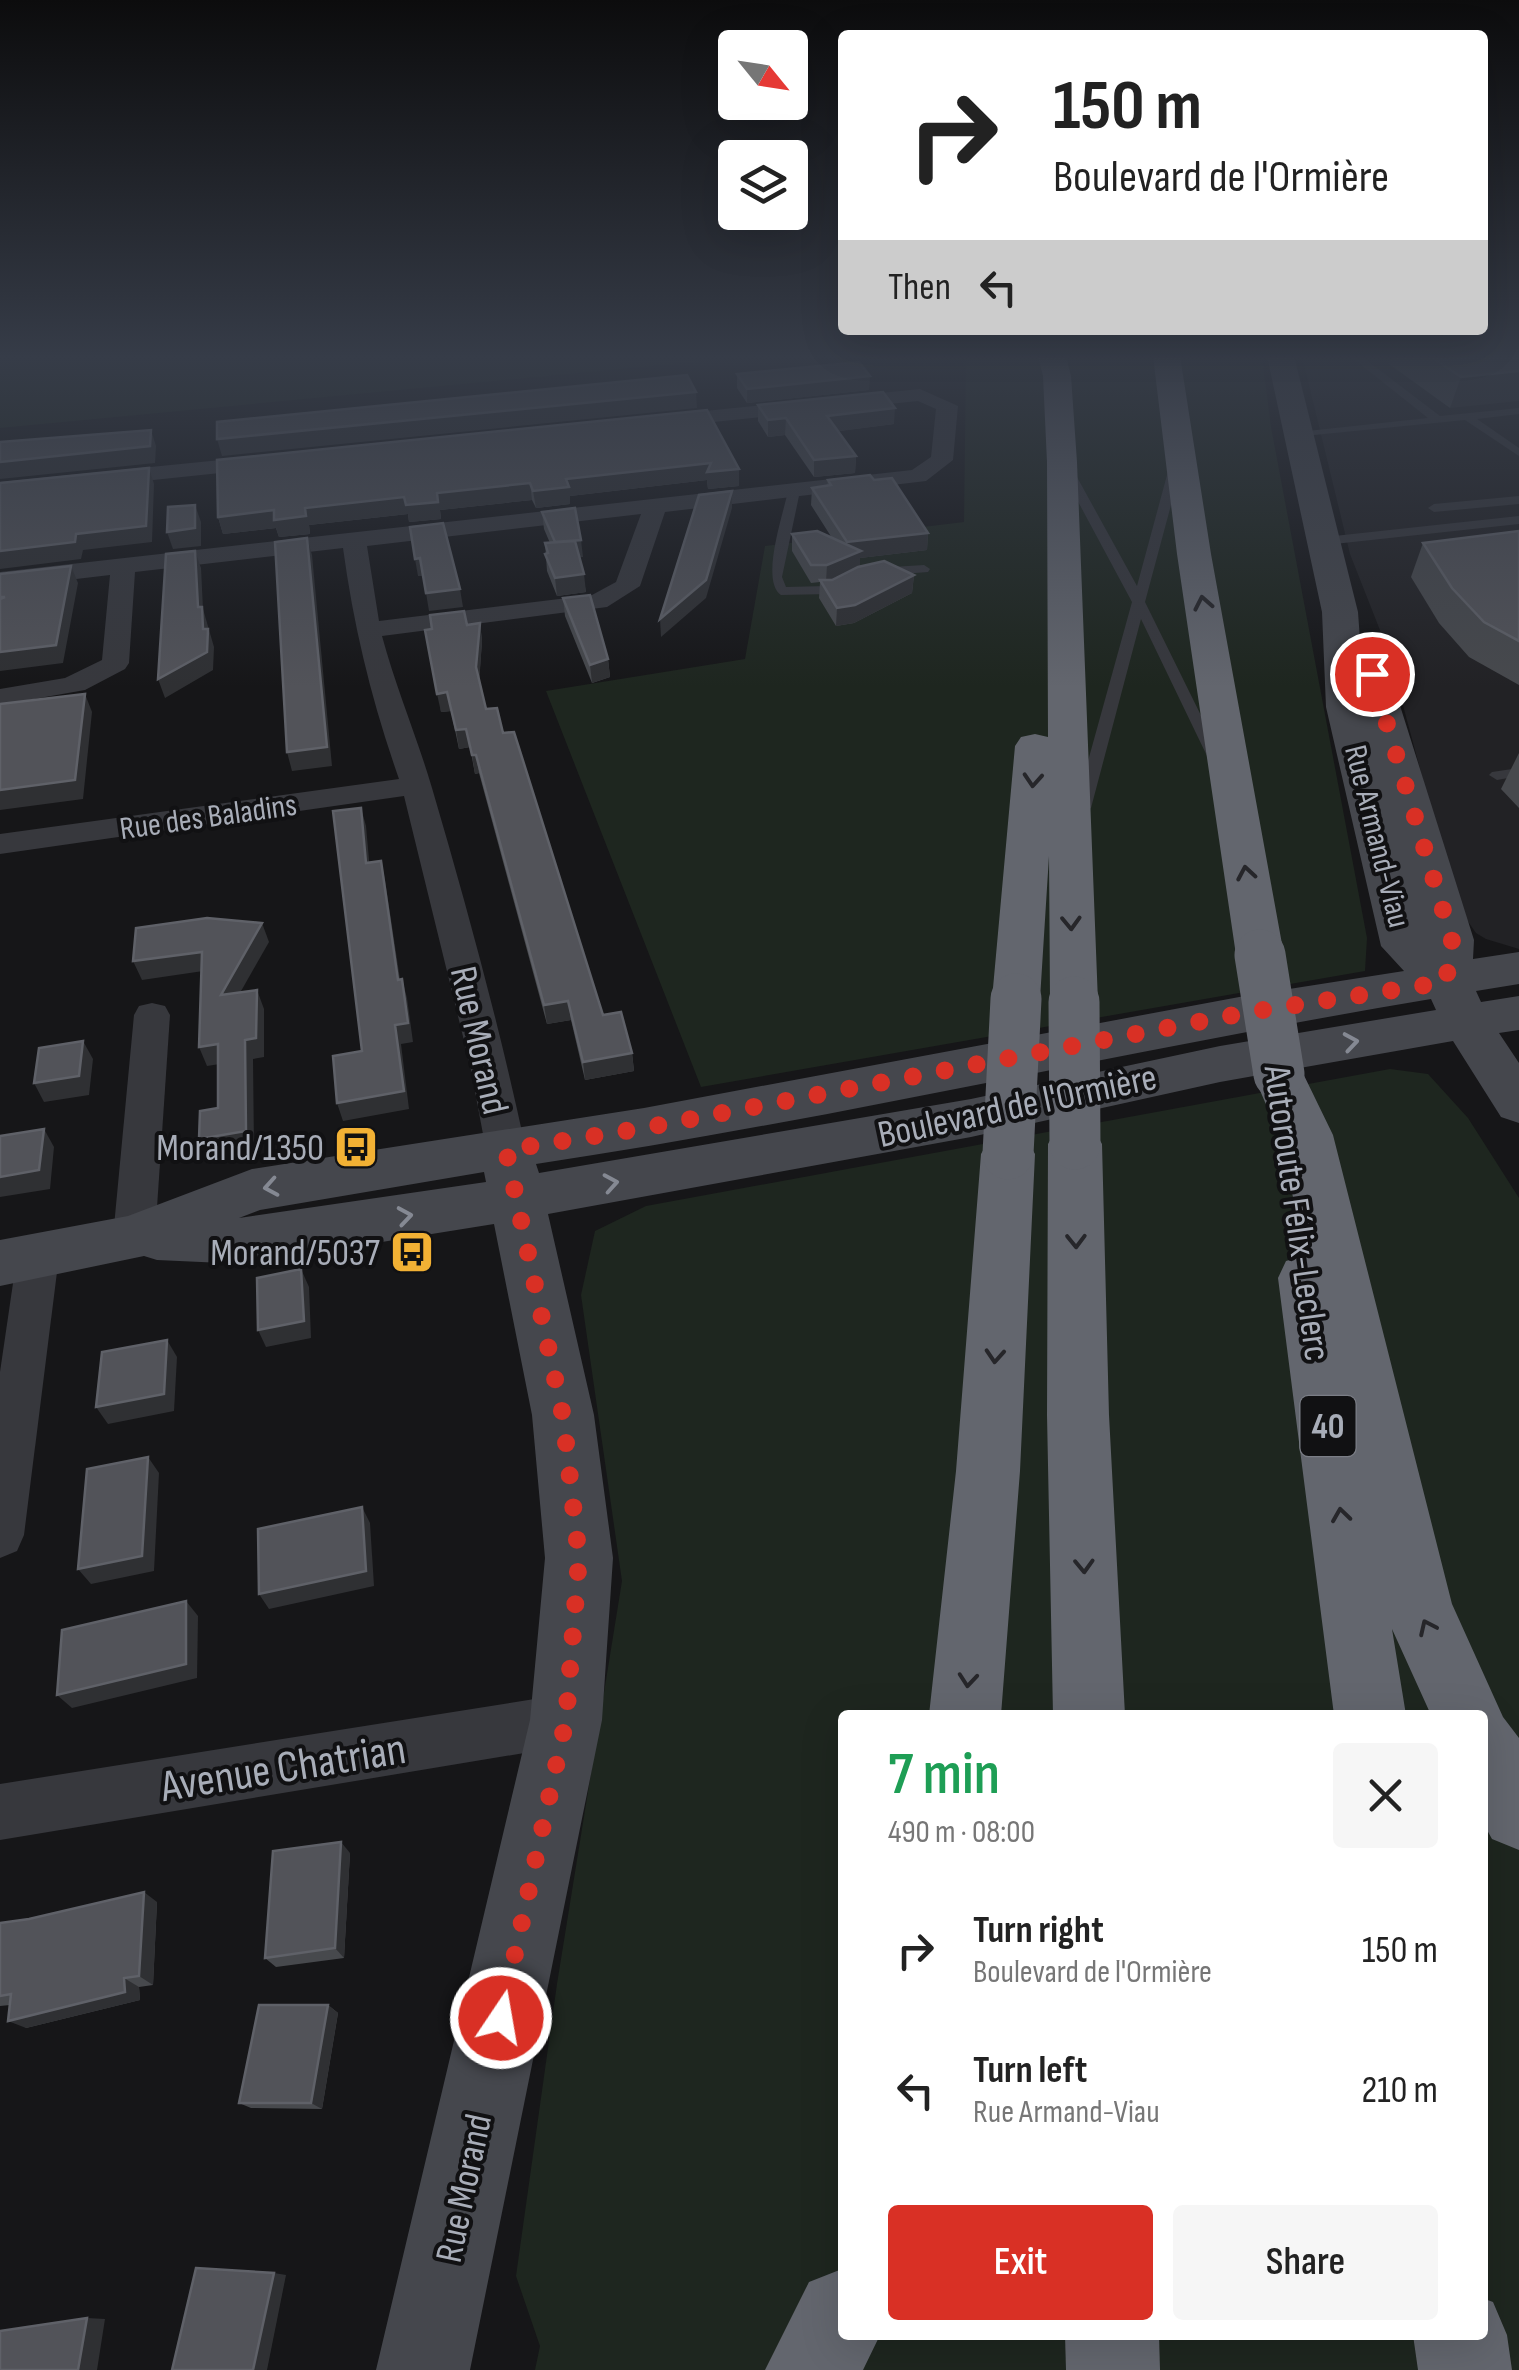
<!DOCTYPE html>
<meta charset="utf-8">
<style>
:root{--surface:#fff;--page:#f6f6f6;--text:#222;--muted:#767676;--accent:#d93025}
body{margin:0;font-family:"Sofia Sans Condensed",sans-serif;background:var(--page);color:var(--text);height:100vh;display:flex;flex-direction:column;font-size:38px;white-space:nowrap}
*{box-sizing:border-box;margin:0}
p{font-size:32px;color:var(--muted)}
.icon{flex:none;width:55px;height:55px;fill:none;stroke:currentColor;stroke-width:2;stroke-linecap:round;stroke-linejoin:round}
.map{position:relative;flex:1;overflow:hidden}
.details{position:absolute;left:838px;top:1710px;width:650px;height:630px;display:flex;flex-direction:column;background:var(--surface);border-radius:10px;box-shadow:0 10px 40px #0002}
.details>*{flex:none}
.top-card{position:absolute;left:838px;top:30px;width:650px;height:305px;border-radius:10px;box-shadow:0 10px 40px #0002;background:#fff;color:var(--text);overflow:hidden}
.needle{width:65px;rotate:120deg}
.tools{position:absolute;left:718px;top:30px;display:grid;gap:20px}
.tools a{display:grid;place-items:center;width:90px;height:90px;border-radius:10px;background:var(--surface);box-shadow:0 10px 40px #0002;font-size:50px}
.pin{position:absolute;display:grid;place-items:center;width:85px;height:85px;color:#fff;margin:-42px;border:5px solid #fff;border-radius:50%;box-shadow:0 2px 10px #0007}
.me{position:absolute;width:110px;margin:-55px;rotate:12deg;stroke-linejoin:round;filter:drop-shadow(0 0 8px #0008)}
.turn{display:flex;align-items:center;gap:35px;height:210px;padding:0 50px;font-size:45px}
.turn .icon{width:130px;height:130px;stroke-width:2.5}
.turn b{display:block;font-size:70px;line-height:85px}
.then{display:flex;align-items:center;height:95px;padding:0 50px;background:#0003;gap:20px;font-size:38px}
.round{display:grid;place-items:center;flex:none;width:105px;height:105px;border-radius:10px;background:var(--page)}
.overview{display:flex;align-items:center;justify-content:space-between;height:170px;padding:0 50px}
h1{font-size:60px;font-weight:600;line-height:75px;color:#1e9e55}
.action{display:flex;gap:20px;margin-top:auto;padding:20px 50px}
.action a{flex:1;height:115px;border-radius:10px;background:var(--accent);color:#fff;font-size:40px;font-weight:600;line-height:115px;text-align:center}
.action a+a{background:var(--page);color:var(--text)}
ul{padding:0;list-style:none}
li{display:flex;align-items:center;gap:30px;height:140px;padding:0 50px}
li div{flex:1}
li b{display:block;font-size:38px}
li em{font-style:normal}
.map>svg:first-child{display:block}
</style>
<div class="map">
<svg width="1519" height="2370" viewBox="0 0 1519 2370">
<rect width="100%" height="100%" fill="#161618"/>
<path fill="#222225" d="M1302 356H1519V949L1486 939 1476 933 1467 920 1460 918 1389 653 1350 554Z"/>
<g fill="#1e261f" fill-rule="evenodd">
<path d="M0 356H757L0 428Z"/>
<path d="M966 356H1262L1271 427 1367 938 1365 971 701 1087 546 691 745 659 765 546 964 522Z"/>
<path d="M1390 1069 1428 1074 1468 1118 1519 1198V2370H535L540 2346 516 2276 557 1984 622 1581 581 1295 595 1231 646 1206ZM842 1715H1482V2335H842Z"/>
</g>
<g fill="none" stroke-linecap="round" stroke-linejoin="round">
<g fill="#37383d" fill-rule="evenodd">
<path d="M1350 356H1361L1440 416 1519 408V414L1477 419 1519 448V456L1465 420 1294 437 1293 435 1298 432 1428 418Z"/>
<path d="M1176 461 1182 464 1145 602 1222 758 1215 762 1208 758 1141 619 1091 808 1083 813 1078 811 1075 808 1132 602 1060 468 1066 465 1072 468 1137 586 1170 464Z"/>
<path d="M794 488 800 491 782 577 786 587 827 586 840 579H848V585L830 594 781 595C760 581 783 515 788 491Z"/>
<path d="M1519 496V504L1434 512 1428 508 1434 504Z"/>
<path d="M1519 516V524L1325 545 1319 541 1325 537Z"/>
<path d="M924 565 930 569 928 572 876 576 870 572 876 568Z"/>
<path d="M1519 768V776L1497 780 1489 775 1492 772Z"/>
</g>
<g fill="#37383d" fill-rule="evenodd">
<path d="M920 389 958 406 953 460 926 481 665 512 640 586 607 607 382 636C396 688 417 737 432 788 467 907 500 1028 526 1150L520 1160 506 1165 492 1160 486 1150 470 1065 404 796 0 854V834L399 779C372 702 354 629 343 548L135 572 129 663 125 669 85 690 0 705V689L65 678 102 660 110 575 0 588V572L912 470 931 457 936 409 918 401 656 428 645 422 656 416ZM641 514 616 582 592 595 379 621 367 546Z"/>
<path d="M270 455 281 462 278 467 0 496V482Z"/>
<path d="M152 1003 165 1006 170 1015 155 1237 149 1249 134 1253 119 1249 113 1237 134 1015 139 1006Z"/>
<path d="M38 1239 53 1244 59 1256 24 1535 17 1551 0 1558V1372L17 1256 23 1244Z"/>
<path d="M566 1694 585 1701 592 1720 585 1739 566 1746 0 1840V1784Z"/>
</g>
<path fill="#45474d" fill-rule="evenodd" d="M1267 356H1294L1358 612 1362 668 1385 669 1391 677 1474 940 1473 959 1519 952V984L1476 991 1481 1002 1519 996V1030L1499 1033 1519 1063V1123L1501 1117 1453 1041 1220 1082 971 1137 548 1214 594 1415 613 1558 602 1720 470 2370H376L530 1720 545 1558 532 1415 494 1224 245 1264 157 1260 144 1256 0 1286V1240L128 1216 252 1169 644 1108 1250 995 1404 971 1381 946 1326 707 1322 612ZM1431 999 1436 1010 1220 1046 971 1099 539 1173 536 1164C836 1119 1132 1049 1431 999ZM484 1172 486 1182 239 1218 260 1210Z"/>
<g fill="#63666e" fill-rule="evenodd">
<path d="M1038 356H1066L1071 376 1077 462 1098 1002 1091 1014 1074 1019 1057 1014 1050 1002 1049 856 1040 999 1033 1011 1016 1016 999 1011 992 999 1015 746 1021 737 1035 734 1048 737 1047 462 1043 376Z"/>
<path d="M1153 356H1180L1211 554 1284 955 1277 966 1260 971 1243 966 1236 955 1177 554Z"/>
<path d="M1279 1056 1297 1061 1333 1135 1452 1604 1503 1717 1519 1738V1850L1492 1839 1482 1821V1715H1431L1392 1629 1406 1715H1334L1278 1278 1286 1261 1306 1255 1279 1135 1253 1074 1261 1061Z"/>
<path d="M1075 1124 1094 1130 1102 1144 1109 1415 1125 1715H1053L1047 1415 1048 1144 1056 1130Z"/>
<path d="M1008 1134 1027 1140 1035 1154 1020 1471 1001 1715H929L956 1471 981 1154 989 1140Z"/>
<path d="M842 2269V2335H880L863 2370H765L809 2282Z"/>
<path d="M1482 2298 1493 2302 1507 2335 1512 2370H1418L1413 2335H1482Z"/>
<path d="M1065 2335H1159L1160 2370H1066Z"/>
</g>
<g stroke="#63666e" stroke-width="51">
<path d="M1260 955 1279 1074"/>
<path d="M1074 1002 1075 1144"/>
<path d="M1008 1154 1016 999"/>
</g>
</g>
<g fill="#47494d">
<path d="M1392 356H1519L1450 408 1389 364Z"/>
<path d="M737 374 869 390 747 403 737 388Z"/>
<path d="M758 405 894 424 838 431 856 456 855 473 814 477 785 435 768 437 758 421Z"/>
<path d="M217 460 739 469V486L708 489 707 480 570 496V504L536 508 532 500 440 510 441 519 409 522 408 514 309 525 310 534 279 537 276 528 223 534 218 517Z"/>
<path d="M828 480H874L928 533 927 550 860 558V567L914 575 912 593 854 623 836 626 819 598 820 582 811 583 792 551V534L832 538 811 505 812 488 827 486Z"/>
<path d="M542 512 583 557H579L586 592 557 596 547 571 545 543H550L544 529Z"/>
<path d="M1519 531V685L1469 657 1439 623 1411 577 1423 543Z"/>
<path d="M563 598 608 659 610 677 592 683 565 616Z"/>
<path d="M480 623 482 641 479 681 486 709 503 733 603 1015 632 1053 634 1071 585 1080 571 1020 547 1024 479 773 475 774 470 747 459 749 451 711 441 712 432 629Z"/>
<path d="M1519 753V808L1501 789Z"/>
<path d="M350 1853 344 1958 276 1967 265 1958Z"/>
<path d="M157 1902 153 1985 139 1987 140 2000 26 2028 10 2005 0 2006V1923Z"/>
<path d="M328 2005 338 2013 322 2109 251 2108 239 2103Z"/>
</g>
<g fill="#2f3033">
<path d="M1519 371V401L1450 408 1461 377Z"/>
<path d="M870 376 869 390 747 403V389Z"/>
<path d="M696 392 697 408 222 456 217 439Z"/>
<path d="M895 408 894 424 826 433 827 416Z"/>
<path d="M786 418 785 435 768 437V420Z"/>
<path d="M151 430 156 446 155 463 0 479V462Z"/>
<path d="M856 456 855 473 814 477V460Z"/>
<path d="M711 463 739 469V486L708 489 707 480 570 496V504L536 508 533 491 566 479Z"/>
<path d="M149 468 154 484 152 542 83 550 81 559 0 569V551L76 534Z"/>
<path d="M530 483 532 500 440 510 441 519 409 522 408 514 309 525 310 534 279 537 276 528 223 534 218 517Z"/>
<path d="M732 491V508L706 598 661 637 660 619Z"/>
<path d="M195 505 201 522V546L173 549 167 532Z"/>
<path d="M928 533 927 550 860 558V568L826 582 827 565 846 557 847 542Z"/>
<path d="M307 538 312 555 332 766 292 771 287 752Z"/>
<path d="M581 540 583 557 557 560 555 542Z"/>
<path d="M195 551 201 568 203 609 214 647 213 670 165 698 158 679 198 607Z"/>
<path d="M420 558 423 576H418L415 559Z"/>
<path d="M71 566 78 583 63 663 0 671V652Z"/>
<path d="M584 574 586 592 557 596 555 578Z"/>
<path d="M914 575 912 593 854 623 836 626 837 608Z"/>
<path d="M460 589 463 607 429 611 426 593Z"/>
<path d="M480 623 482 641 479 685 476 667Z"/>
<path d="M608 659 610 677 592 683 590 665Z"/>
<path d="M447 692 451 711 441 712 437 694Z"/>
<path d="M85 694 92 712 83 799 0 810V790Z"/>
<path d="M466 729 470 747 459 749 456 730Z"/>
<path d="M472 755H476L479 773 475 774Z"/>
<path d="M361 808 366 826 371 882 366 863Z"/>
<path d="M381 861 385 880 403 999 398 980Z"/>
<path d="M262 923 269 942 228 1014 221 995Z"/>
<path d="M202 952 210 970 142 980 133 961Z"/>
<path d="M402 979 407 998 413 1042 401 1044 409 1109 343 1121 337 1103 395 1025Z"/>
<path d="M257 990 264 1009V1057L253 1059 254 1149 208 1157 199 1139 246 1131 245 1040Z"/>
<path d="M568 1001 571 1020 547 1024 544 1005Z"/>
<path d="M83 1041 93 1059 89 1095 44 1102 34 1083Z"/>
<path d="M218 1044 226 1063 207 1066 199 1047Z"/>
<path d="M632 1053 634 1071 585 1080 583 1062Z"/>
<path d="M44 1129 54 1147 50 1189 0 1197V1177Z"/>
<path d="M301 1269 309 1287 311 1338 266 1347 258 1330Z"/>
<path d="M167 1340 177 1357 174 1411 108 1424 96 1407Z"/>
<path d="M148 1457 159 1473 154 1571 91 1584 78 1569Z"/>
<path d="M362 1507 370 1523 374 1586 269 1609 259 1594Z"/>
<path d="M186 1601 198 1616 197 1678 72 1708 57 1695Z"/>
<path d="M341 1842 350 1853 344 1958 335 1948Z"/>
<path d="M144 1892 157 1902 153 1985 139 1976Z"/>
<path d="M124 1978 139 1987 140 2000 26 2028 8 2021Z"/>
<path d="M328 2005 338 2013 322 2109 311 2103Z"/>
<path d="M274 2273 286 2275 267 2370H253Z"/>
<path d="M87 2318 105 2319 97 2370H78Z"/>
</g>
<g fill="#525359" stroke="#5f6168" stroke-width="2.5">
<path d="M1430 356H1519V371L1461 377Z"/>
<path d="M859 362 870 376 747 389 737 374Z"/>
<path d="M687 375 696 392 217 439V422Z"/>
<path d="M883 392 895 408 827 416 856 456 814 460 786 418 768 420 758 405Z"/>
<path d="M707 410 739 469 707 472 711 463 566 479 569 487 533 491 530 483 437 493 438 502 406 505 404 497 305 508 306 516 274 520V510L218 517 217 460Z"/>
<path d="M151 430 150 446 0 462V442Z"/>
<path d="M149 468 146 526 76 534 75 542 0 551V483Z"/>
<path d="M870 475 874 480 892 478 928 533 847 542 812 488 831 485 828 480Z"/>
<path d="M732 491 706 580 660 619 699 495Z"/>
<path d="M195 505V528L167 532 168 507Z"/>
<path d="M575 508 581 540 555 542 542 512Z"/>
<path d="M443 523 460 589 426 593 420 558 415 559 410 527Z"/>
<path d="M817 531 861 551 827 565H811L792 534Z"/>
<path d="M1519 531V641L1484 622 1452 588 1423 543Z"/>
<path d="M307 538 327 747 287 752 275 542Z"/>
<path d="M575 541 584 574 555 578 545 554 548 553 545 543Z"/>
<path d="M195 551 198 607H202L203 629H208L207 652 158 679 166 554Z"/>
<path d="M884 561 914 575 855 605 837 608 820 580H832L858 567Z"/>
<path d="M71 566 56 645 0 652V599L5 597H0V574Z"/>
<path d="M590 595 608 659 590 665 563 598Z"/>
<path d="M464 611 467 625 480 623 476 667 486 709 497 708 503 733 514 732 603 1015 621 1012 632 1053 583 1062 568 1001 544 1005 476 755H472L466 729 456 730 447 692 437 694 425 630 432 629 430 615Z"/>
<path d="M85 694 75 780 0 790V704Z"/>
<path d="M361 808 366 863 381 861 398 980 402 979 408 1023 395 1025 404 1091 337 1103 333 1056 362 1051 333 811Z"/>
<path d="M207 918 262 923 221 995 257 990 256 1038 245 1040 246 1131 199 1139 200 1111 218 1108V1044L199 1047 202 952 133 961 136 928Z"/>
<path d="M83 1041 79 1076 34 1083 39 1048Z"/>
<path d="M44 1129 39 1170 0 1177V1136Z"/>
<path d="M301 1269 304 1321 258 1330 257 1278Z"/>
<path d="M167 1340 164 1394 96 1407 102 1352Z"/>
<path d="M148 1457 142 1556 78 1569 87 1469Z"/>
<path d="M362 1507 366 1571 259 1594 258 1529Z"/>
<path d="M186 1601V1664L57 1695 62 1630Z"/>
<path d="M341 1842 335 1948 265 1958 273 1851Z"/>
<path d="M144 1892 139 1976 124 1978 125 1992 8 2021 11 1994 0 1996V1923L29 1919Z"/>
<path d="M259 2005H328L311 2103H239Z"/>
<path d="M196 2268 274 2273 253 2370H172Z"/>
<path d="M87 2318 78 2370H0V2331Z"/>
</g>
<defs><path id="oneway-chevron" d="M-2-3.5L2.5 0L-2 3.5" fill="none" stroke-width="1.6" stroke-linecap="round" stroke-linejoin="round" transform="scale(2.5)"/></defs>
<g stroke="#26262a">
<use href="#oneway-chevron" transform="translate(1203 603) rotate(-101)"/>
<use href="#oneway-chevron" transform="translate(1033 780) rotate(94)"/>
<use href="#oneway-chevron" transform="translate(1246 873) rotate(-100)"/>
<use href="#oneway-chevron" transform="translate(1071 923) rotate(88)"/>
<use href="#oneway-chevron" transform="translate(1076 1241) rotate(89)"/>
<use href="#oneway-chevron" transform="translate(995 1356) rotate(94)"/>
<use href="#oneway-chevron" transform="translate(1341 1515) rotate(-98)"/>
<use href="#oneway-chevron" transform="translate(1084 1566) rotate(88)"/>
<use href="#oneway-chevron" transform="translate(1427 1627) rotate(-115)"/>
<use href="#oneway-chevron" transform="translate(968 1680) rotate(95)"/>
</g>
<g stroke="#858993">
<use href="#oneway-chevron" transform="translate(1351 1042) rotate(-9)"/>
<use href="#oneway-chevron" transform="translate(611 1183) rotate(-10)"/>
<use href="#oneway-chevron" transform="translate(271 1187) rotate(170)"/>
<use href="#oneway-chevron" transform="translate(405 1216) rotate(-9)"/>
</g>
<linearGradient id="sky" x2="0" y2="1"><stop stop-color="#0c0c0d"/><stop offset="0.52" stop-color="#363c48"/><stop offset="1" stop-color="#363c48" stop-opacity="0"/></linearGradient>
<rect width="1519" height="687" fill="url(#sky)"/>
<g fill="none" stroke-linecap="round" stroke-linejoin="round">
<path stroke="#d93025" stroke-width="18" stroke-dasharray="0 32.4" d="M501 2018 566 1720 579 1558 563 1416 506 1150 644 1128 1250 1012 1446 982 1452 940 1372 674"/>
</g>
<defs>
<g id="bus-square" transform="scale(2.25)"><rect x="-9" y="-9" width="18" height="18" rx="4" fill="#f2b134" stroke="#111113"/><path d="M-5-6H5V4H4V6H2V4H-2V6H-4V4H-5ZM-3.5-4V0h7V-4ZM-3.5 1.2v1.5H-2V1.2ZM2 1.2v1.5H3.5V1.2Z" fill="#111"/></g>
</defs>
<g fill-rule="evenodd">
<use href="#bus-square" x="356" y="1147"/>
<use href="#bus-square" x="412" y="1252"/>
</g>
<g text-anchor="middle" stroke-width="8" stroke-linejoin="round" paint-order="stroke">
<g font-size="32" fill="#a8adb8" stroke="#111113">
<text transform="translate(208 816) rotate(-8)" y="11">Rue des Baladins</text>
<text transform="translate(1378 836) rotate(76)" y="11">Rue Armand-Viau</text>
</g>
<rect fill="#111113" stroke="#7b7e86" stroke-width="2.5" x="1300.5" y="1396" width="55" height="60" rx="8"/>
<g font-size="35" font-weight="bold" fill="#a8adb8">
<text x="1328" y="1438">40</text>
</g>
<g font-size="38" fill="#a8adb8" stroke="#111113">
<text transform="translate(480 1040) rotate(77)" y="13">Rue Morand</text>
<text transform="translate(1017 1105) rotate(-12)" y="13">Boulevard de l'Ormière</text>
<text transform="translate(1298 1213) rotate(82)" y="13">Autoroute Félix-Leclerc</text>
<text transform="translate(463 2188) rotate(-78)" y="13">Rue Morand</text>
</g>
<g font-size="38" fill="#a8adb8" stroke="#111113" text-anchor="end">
<text x="324" y="1160">Morand/1350</text>
<text x="380" y="1265">Morand/5037</text>
</g>
<g font-size="45" fill="#a8adb8" stroke="#111113">
<text transform="translate(283 1766) rotate(-9)" y="16">Avenue Chatrian</text>
</g>
</g>
</svg>
<div class="tools">
<a><svg class="needle" viewBox="-14 -14 28 28"><path d="M0-13l5 13h-10z" fill="#e53935"/><path d="M0 13l5-13h-10z" fill="#767676"/></svg></a>
<a><svg class="icon" aria-label="layers" viewBox="0 0 24 24"><path d="M12 4l9 5-9 5-9-5zM3 14l9 5 9-5"/></svg></a>
</div>
<div class="pin" style="left:1372px;top:674px;background:#d93025"><svg class="icon" aria-label="arrive" viewBox="0 0 24 24"><path d="M6 21V4h12l-3 4 3 4H6"/></svg></div>
<svg class="me" style="left:501px;top:2018px" viewBox="-20 -20 40 40"><circle r="17" fill="#d93025" stroke="#fff" stroke-width="3"/><path d="M0-11L8 9 0 5-8 9z" fill="#fff"/></svg>
<div class="top-card">
<div class="turn"><svg class="icon" aria-label="right" viewBox="0 0 24 24"><path d="M7 20v-9h11M14 6l5 5-5 5"/></svg><div><b>150 m</b>Boulevard de l'Ormière</div></div>
<div class="then">Then<svg class="icon" aria-label="left" viewBox="0 0 24 24"><path d="M17 20v-9H6M10 6l-5 5 5 5"/></svg></div>
</div>
<section class="details">
<div class="overview"><div><h1>7 min</h1><p>490 m · 08:00</p></div><a class="round"><svg class="icon" aria-label="close" viewBox="0 0 24 24"><path d="M6 6l12 12M18 6L6 18"/></svg></a></div>
<ul>
<li><svg class="icon" aria-label="right" viewBox="0 0 24 24"><path d="M7 20v-9h11M14 6l5 5-5 5"/></svg><div><b>Turn right</b><p>Boulevard de l'Ormière</p></div><em>150 m</em></li>
<li><svg class="icon" aria-label="left" viewBox="0 0 24 24"><path d="M17 20v-9H6M10 6l-5 5 5 5"/></svg><div><b>Turn left</b><p>Rue Armand-Viau</p></div><em>210 m</em></li>
</ul>
<div class="action"><a>Exit</a><a>Share</a></div>
</section>
</div>
